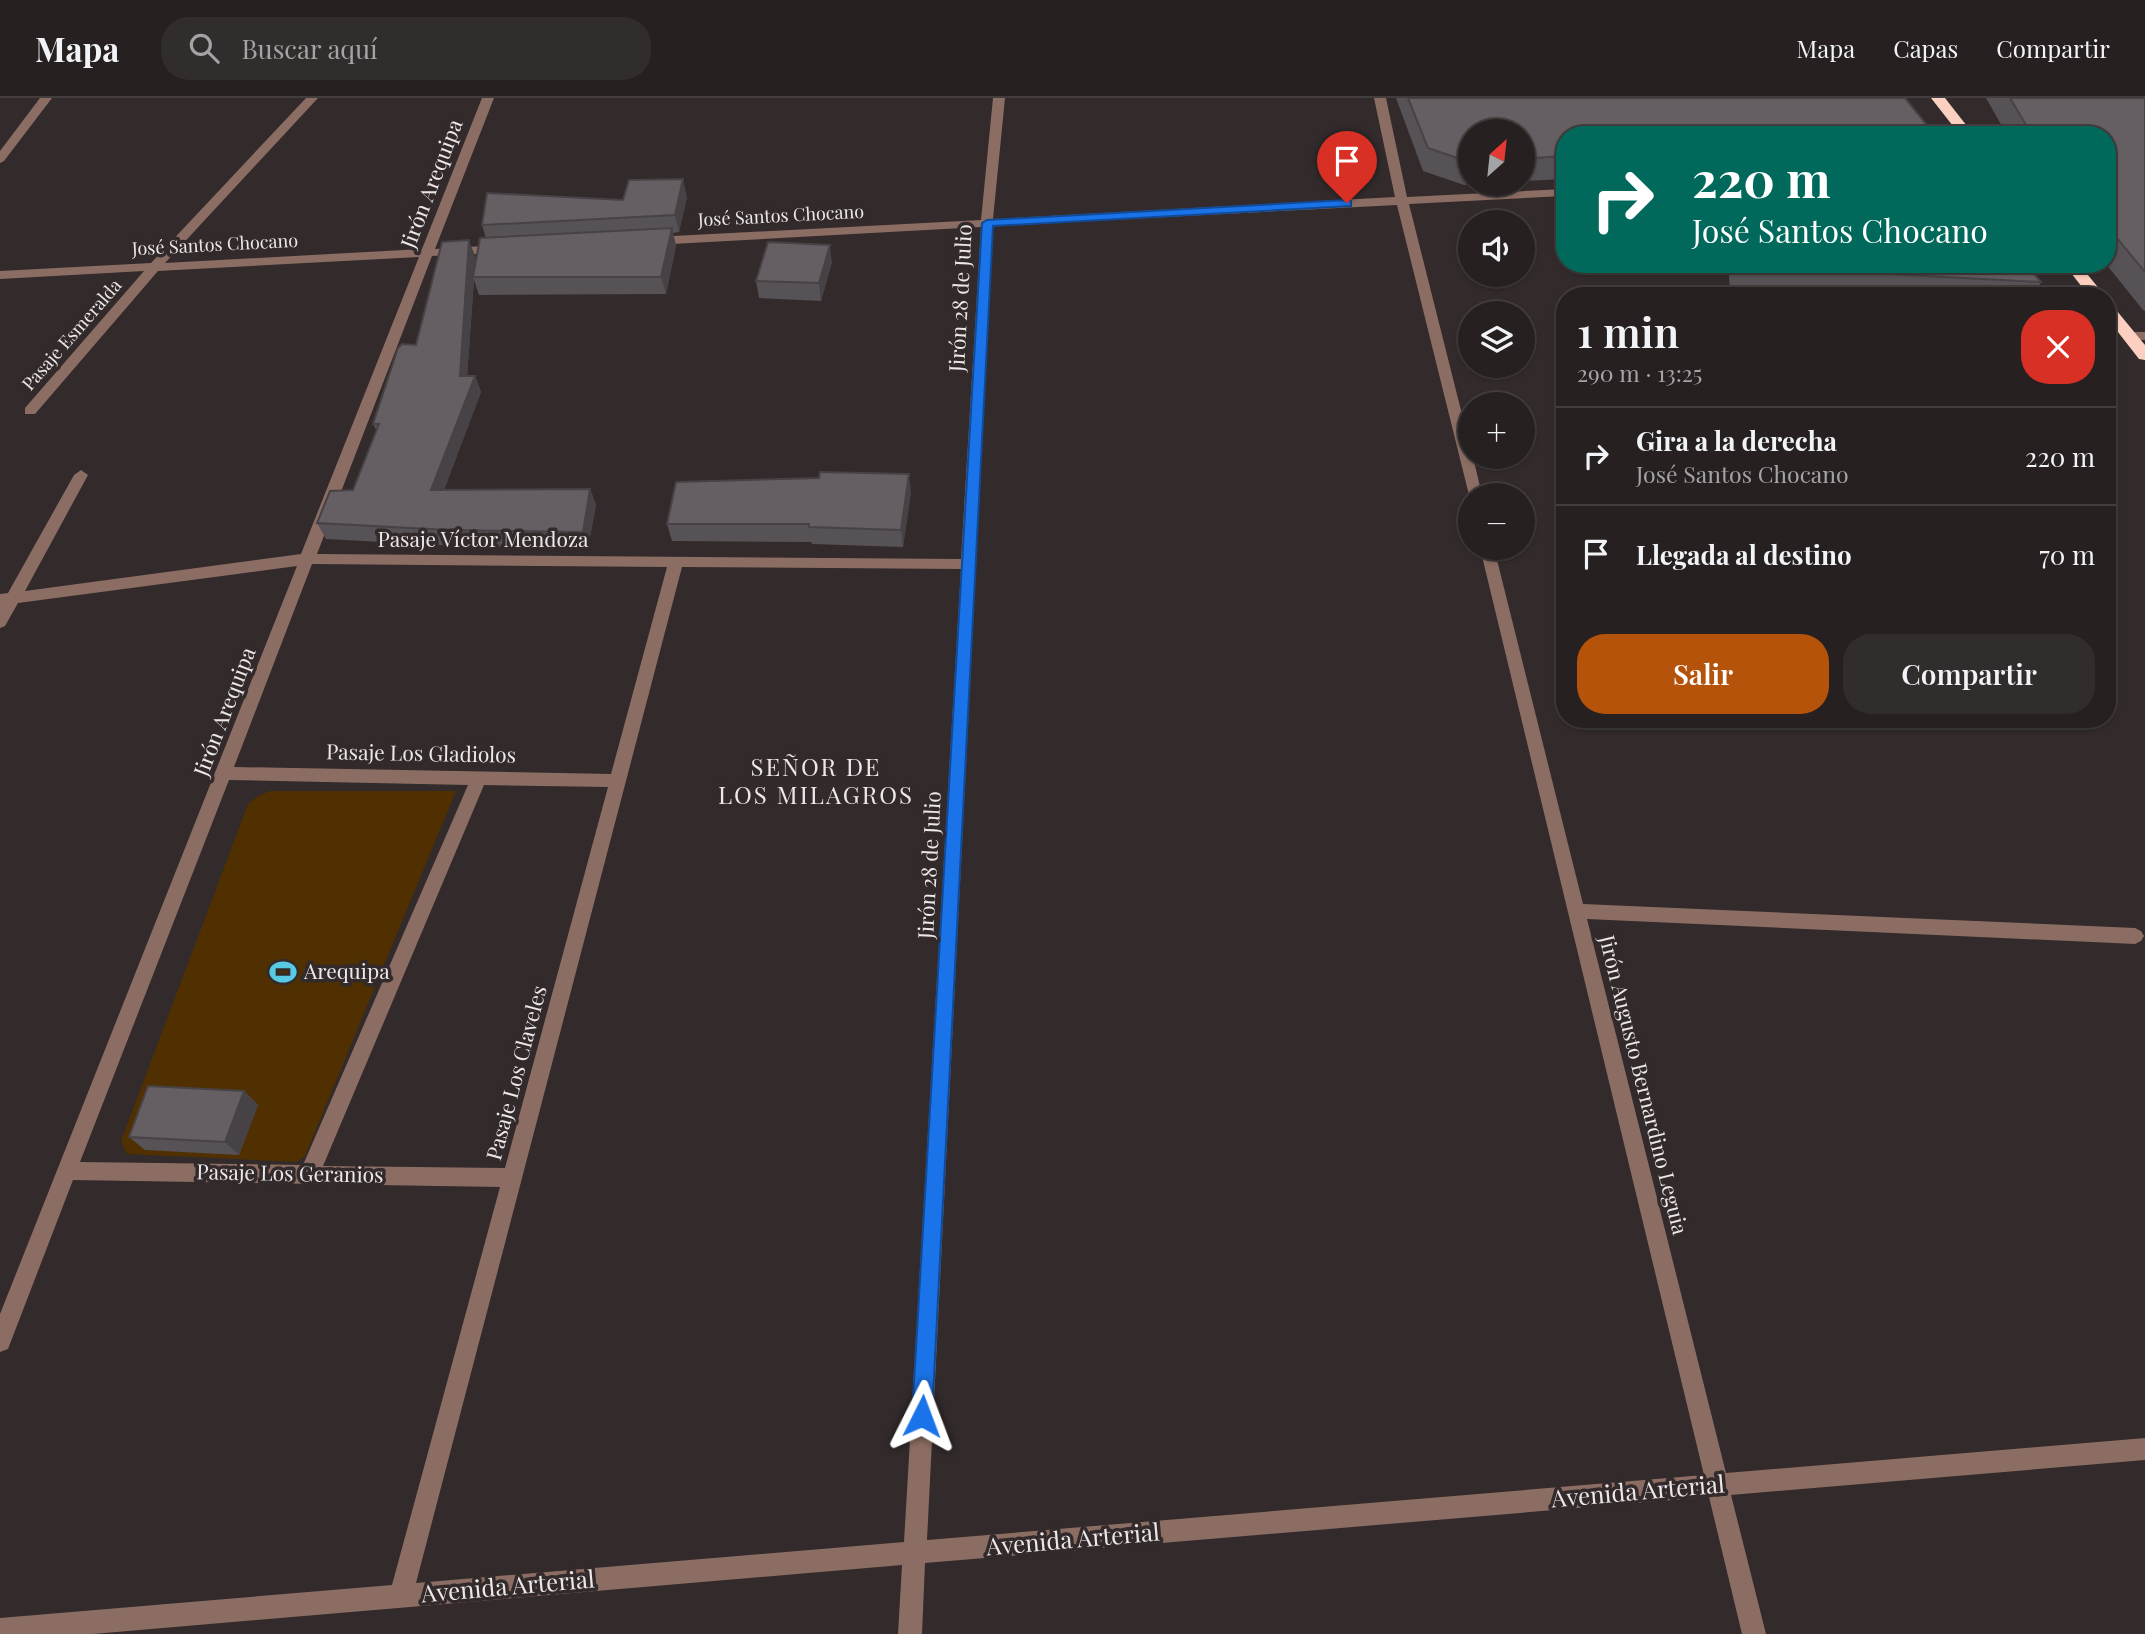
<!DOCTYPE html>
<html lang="es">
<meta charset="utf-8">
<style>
:root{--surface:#262020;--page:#322d2d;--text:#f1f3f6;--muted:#a4a3a5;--line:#423e3e;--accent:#b45309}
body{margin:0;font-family:"Playfair Display",serif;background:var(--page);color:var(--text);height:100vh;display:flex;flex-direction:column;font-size:26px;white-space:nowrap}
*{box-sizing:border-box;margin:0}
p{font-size:23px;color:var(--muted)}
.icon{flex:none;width:38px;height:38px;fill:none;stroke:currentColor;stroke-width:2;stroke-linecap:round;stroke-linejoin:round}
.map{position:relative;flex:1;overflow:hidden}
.side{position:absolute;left:1556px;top:189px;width:560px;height:441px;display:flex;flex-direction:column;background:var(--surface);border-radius:28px;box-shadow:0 2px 5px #0004,0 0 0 2px var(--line)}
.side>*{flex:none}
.top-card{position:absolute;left:1556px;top:28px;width:560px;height:147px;border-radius:28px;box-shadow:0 2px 5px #0004,0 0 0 2px var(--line);background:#00695c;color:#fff;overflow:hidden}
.needle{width:46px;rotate:27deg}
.fabs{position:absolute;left:1458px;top:21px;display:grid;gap:14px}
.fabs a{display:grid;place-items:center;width:77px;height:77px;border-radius:50%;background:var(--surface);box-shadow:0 2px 5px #0004,0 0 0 2px var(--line);font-size:35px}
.pin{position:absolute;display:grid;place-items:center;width:60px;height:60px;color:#fff;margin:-72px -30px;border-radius:50% 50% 50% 0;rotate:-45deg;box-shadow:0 0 7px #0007}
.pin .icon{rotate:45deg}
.me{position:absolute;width:77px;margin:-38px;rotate:3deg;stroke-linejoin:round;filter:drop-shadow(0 0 5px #0008)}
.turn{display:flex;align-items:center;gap:24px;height:147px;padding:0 21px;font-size:32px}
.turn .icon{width:91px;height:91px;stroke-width:2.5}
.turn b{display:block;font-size:49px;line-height:60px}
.round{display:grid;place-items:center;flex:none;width:74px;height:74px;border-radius:28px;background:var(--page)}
.head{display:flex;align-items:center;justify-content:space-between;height:119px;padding:0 21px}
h1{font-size:42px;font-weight:600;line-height:52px}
.primary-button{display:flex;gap:14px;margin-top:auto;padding:14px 21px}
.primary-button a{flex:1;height:80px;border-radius:28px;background:var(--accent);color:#fff;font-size:28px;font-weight:600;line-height:80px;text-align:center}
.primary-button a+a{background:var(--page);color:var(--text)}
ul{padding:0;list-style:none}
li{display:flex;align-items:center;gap:21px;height:98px;padding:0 21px;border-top:2px solid var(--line)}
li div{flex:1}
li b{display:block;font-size:26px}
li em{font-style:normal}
header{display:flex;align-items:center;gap:42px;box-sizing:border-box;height:98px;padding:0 35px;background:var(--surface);border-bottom:2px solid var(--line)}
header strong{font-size:33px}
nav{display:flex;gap:38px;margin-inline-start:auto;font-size:24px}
.search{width:490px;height:63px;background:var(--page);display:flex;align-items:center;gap:18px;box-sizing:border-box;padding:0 24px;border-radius:28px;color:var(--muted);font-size:26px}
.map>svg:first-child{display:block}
</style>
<header>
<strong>Mapa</strong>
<div class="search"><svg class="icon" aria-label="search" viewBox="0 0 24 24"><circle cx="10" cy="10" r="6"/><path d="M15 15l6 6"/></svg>Buscar aquí</div>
<nav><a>Mapa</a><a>Capas</a><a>Compartir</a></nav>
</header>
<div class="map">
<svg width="2145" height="1536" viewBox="0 0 2145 1536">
<rect width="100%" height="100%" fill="#322a2b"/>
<path fill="#503000" d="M270 693H456L305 1058 297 1064 127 1056 121 1043 248 706 258 698Z"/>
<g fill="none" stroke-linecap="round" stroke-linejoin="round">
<g fill="#8c6d63" fill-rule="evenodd">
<path d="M40 0H52L4 63 0 65V53Z"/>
<path d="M306 0H318L165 165 422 151 482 0H494L435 151 500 147 506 151 500 155 432 158 317 456 961 461 981 129 654 147 648 143 654 139 981 122 993 0H1005L993 121 1395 99 1374 0H1386L1407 99 1564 91V98L1409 106 1470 348V359H1473L1482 397H1470V401L1397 107 993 128 927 1442 1704 1377 1480 450H1494L1583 806 2135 830 2141 833 2144 838 2141 843 2135 846 1587 821 1726 1375 2145 1340V1362L1731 1397 1766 1536H1742L1709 1399 925 1465 922 1536H898L902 1467 93 1536H0V1520L392 1487 500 1089 73 1082 8 1251 0 1254V1216L297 468 18 505 5 528 0 530V496L8 495 74 377 81 372 88 377 25 493 301 456 419 159 158 173 35 316H25V310L144 173 0 181V173L151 165ZM312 466 667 469 611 676 234 669ZM682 469 961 471 904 1444 416 1485ZM229 682 468 687 303 1067 80 1064ZM484 687 608 689 505 1070 323 1068Z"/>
<path d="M2130 234H2145V242L2125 241 2123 238Z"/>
</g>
<g fill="#fdcfc0" fill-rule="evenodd">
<path d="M1931 0H1945L1974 37H1960Z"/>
<path d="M2064 166H2079L2105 198H2089Z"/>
<path d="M2107 205 2112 207 2145 247V262L2139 261 2107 220Z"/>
</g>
</g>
<g fill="#575255">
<path d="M1396 0H1905L1564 37V81L1522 83V33H1470V86H1478L1464 87 1423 73Z"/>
<path d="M1986 0H2145V213L2143 212 2106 166H2107V37H2007Z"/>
<path d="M687 99 679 134 673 135 676 148 666 196 479 197 474 182 467 278H475L481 294 444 392 590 391 596 407 588 450 456 448 326 441 317 425 353 392 377 333 373 326 416 247 475 158 474 170 486 140 482 127 623 102Z"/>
<path d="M832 164 821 203 759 200 756 183Z"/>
<path d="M1728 166H2026L2041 184 2033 198H1860L1730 191Z"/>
<path d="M911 394 903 449 812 446 811 444 672 443 667 426Z"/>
<path d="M244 993 258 1007 239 1057 145 1052 129 1039Z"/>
</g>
<g fill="#474245">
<path d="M683 81 687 99 679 134 675 117Z"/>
<path d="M672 130 676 148 666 196 661 179Z"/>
<path d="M469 142 475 158 474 179H473L474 182 466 294 460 278Z"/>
<path d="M830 147 832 164 821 203 819 185Z"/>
<path d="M475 278 481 294 438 408 431 392Z"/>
<path d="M909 376 911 394 903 449 901 432Z"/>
<path d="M590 391 596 407 588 450 583 434Z"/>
<path d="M244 993 258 1007 239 1057 225 1044Z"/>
</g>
<g fill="#655f63" stroke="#474245" stroke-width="2">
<path d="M1408 0H1905L1935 37H1564V58L1522 61V33H1470L1469 64 1428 50Z"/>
<path d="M2010 0H2145V174L2107 128V37H2032Z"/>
<path d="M683 81 675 117 482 127 487 95 623 102 629 82Z"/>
<path d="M672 130 661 179H473L480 140Z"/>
<path d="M469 142 460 278H475L431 392 590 391 583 434 448 432 317 425 330 393 353 392 379 326H373L398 250 402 246 416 247 442 144Z"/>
<path d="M768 144 830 147 819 185 756 183Z"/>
<path d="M1739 166H2026L2041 184 1739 168Z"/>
<path d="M820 374 909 376 901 432 809 429V426H667L676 384 819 380Z"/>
<path d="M148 988 244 993 225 1044 129 1039Z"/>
</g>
<path fill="#1a73e8" stroke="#114b97" stroke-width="2" d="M1347 102 1351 103V108L993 128 932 1318 929 1325 922 1328 915 1325 912 1318 982 125 987 122Z"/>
<defs>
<g id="stadium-bare" transform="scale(2.1)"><path d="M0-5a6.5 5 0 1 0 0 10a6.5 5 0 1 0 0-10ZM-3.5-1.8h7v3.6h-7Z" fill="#57c9e2" stroke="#322a2b" stroke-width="2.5" paint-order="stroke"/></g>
</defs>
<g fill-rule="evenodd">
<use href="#stadium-bare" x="283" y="874"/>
</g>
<g text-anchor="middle" stroke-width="7" stroke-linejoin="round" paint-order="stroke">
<g font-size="18" fill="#ece7e8" stroke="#322a2b">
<text transform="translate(781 118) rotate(-3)" y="6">José Santos Chocano</text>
<text transform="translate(215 147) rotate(-3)" y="6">José Santos Chocano</text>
<text transform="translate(72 237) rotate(-49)" y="6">Pasaje Esmeralda</text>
</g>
<g font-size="21" fill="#ece7e8" stroke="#322a2b">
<text transform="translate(432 86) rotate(-69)" y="7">Jirón Arequipa</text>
<text transform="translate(961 200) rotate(-87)" y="7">Jirón 28 de Julio</text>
<text x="483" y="449">Pasaje Víctor Mendoza</text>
<text transform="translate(225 614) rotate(-69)" y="7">Jirón Arequipa</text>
<text transform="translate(421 656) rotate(1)" y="7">Pasaje Los Gladiolos</text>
<text transform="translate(930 767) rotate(-87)" y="7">Jirón 28 de Julio</text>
<text transform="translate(517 975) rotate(-75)" y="7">Pasaje Los Claveles</text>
<text transform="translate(1643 987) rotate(76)" y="7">Jirón Augusto Bernardino Leguia</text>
<text transform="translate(290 1076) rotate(1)" y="7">Pasaje Los Geranios</text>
</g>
<g font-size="21" fill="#ece7e8" stroke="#322a2b" text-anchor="start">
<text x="304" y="881">Arequipa</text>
</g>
<g font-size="24" letter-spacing="2" fill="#ece7e8" stroke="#322a2b">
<text x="816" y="678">SEÑOR DE<tspan x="816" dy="28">LOS MILAGROS</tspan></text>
</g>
<g font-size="24" fill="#ece7e8" stroke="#322a2b">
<text transform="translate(1638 1394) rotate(-5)" y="8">Avenida Arterial</text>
<text transform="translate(1073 1442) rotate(-5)" y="8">Avenida Arterial</text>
<text transform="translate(508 1489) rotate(-5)" y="8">Avenida Arterial</text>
</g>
</g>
</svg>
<div class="fabs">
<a><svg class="needle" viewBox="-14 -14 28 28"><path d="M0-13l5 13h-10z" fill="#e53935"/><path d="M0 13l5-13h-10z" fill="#a4a3a5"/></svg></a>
<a><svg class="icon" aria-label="sound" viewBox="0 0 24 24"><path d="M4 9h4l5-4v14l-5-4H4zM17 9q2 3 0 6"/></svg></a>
<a><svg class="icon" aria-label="layers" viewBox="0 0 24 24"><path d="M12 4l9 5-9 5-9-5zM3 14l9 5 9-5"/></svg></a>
<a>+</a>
<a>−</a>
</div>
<div class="pin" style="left:1347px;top:105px;background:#d93025"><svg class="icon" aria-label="arrive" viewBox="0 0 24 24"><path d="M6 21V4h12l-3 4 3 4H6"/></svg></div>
<svg class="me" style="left:922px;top:1318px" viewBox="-20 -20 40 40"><path d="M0-17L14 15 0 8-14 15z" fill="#1a73e8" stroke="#fff" stroke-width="4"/></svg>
<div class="top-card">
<div class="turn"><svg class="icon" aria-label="right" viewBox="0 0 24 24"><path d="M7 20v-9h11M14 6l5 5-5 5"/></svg><div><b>220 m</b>José Santos Chocano</div></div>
</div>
<section class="side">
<div class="head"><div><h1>1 min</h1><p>290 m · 13:25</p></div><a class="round" style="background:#d93025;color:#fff"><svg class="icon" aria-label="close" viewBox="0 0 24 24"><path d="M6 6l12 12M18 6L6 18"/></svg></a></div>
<ul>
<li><svg class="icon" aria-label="right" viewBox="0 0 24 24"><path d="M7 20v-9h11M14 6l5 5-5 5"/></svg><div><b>Gira a la derecha</b><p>José Santos Chocano</p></div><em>220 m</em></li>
<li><svg class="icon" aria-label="arrive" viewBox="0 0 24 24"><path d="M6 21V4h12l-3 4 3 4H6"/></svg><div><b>Llegada al destino</b></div><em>70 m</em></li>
</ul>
<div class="primary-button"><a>Salir</a><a>Compartir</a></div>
</section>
</div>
